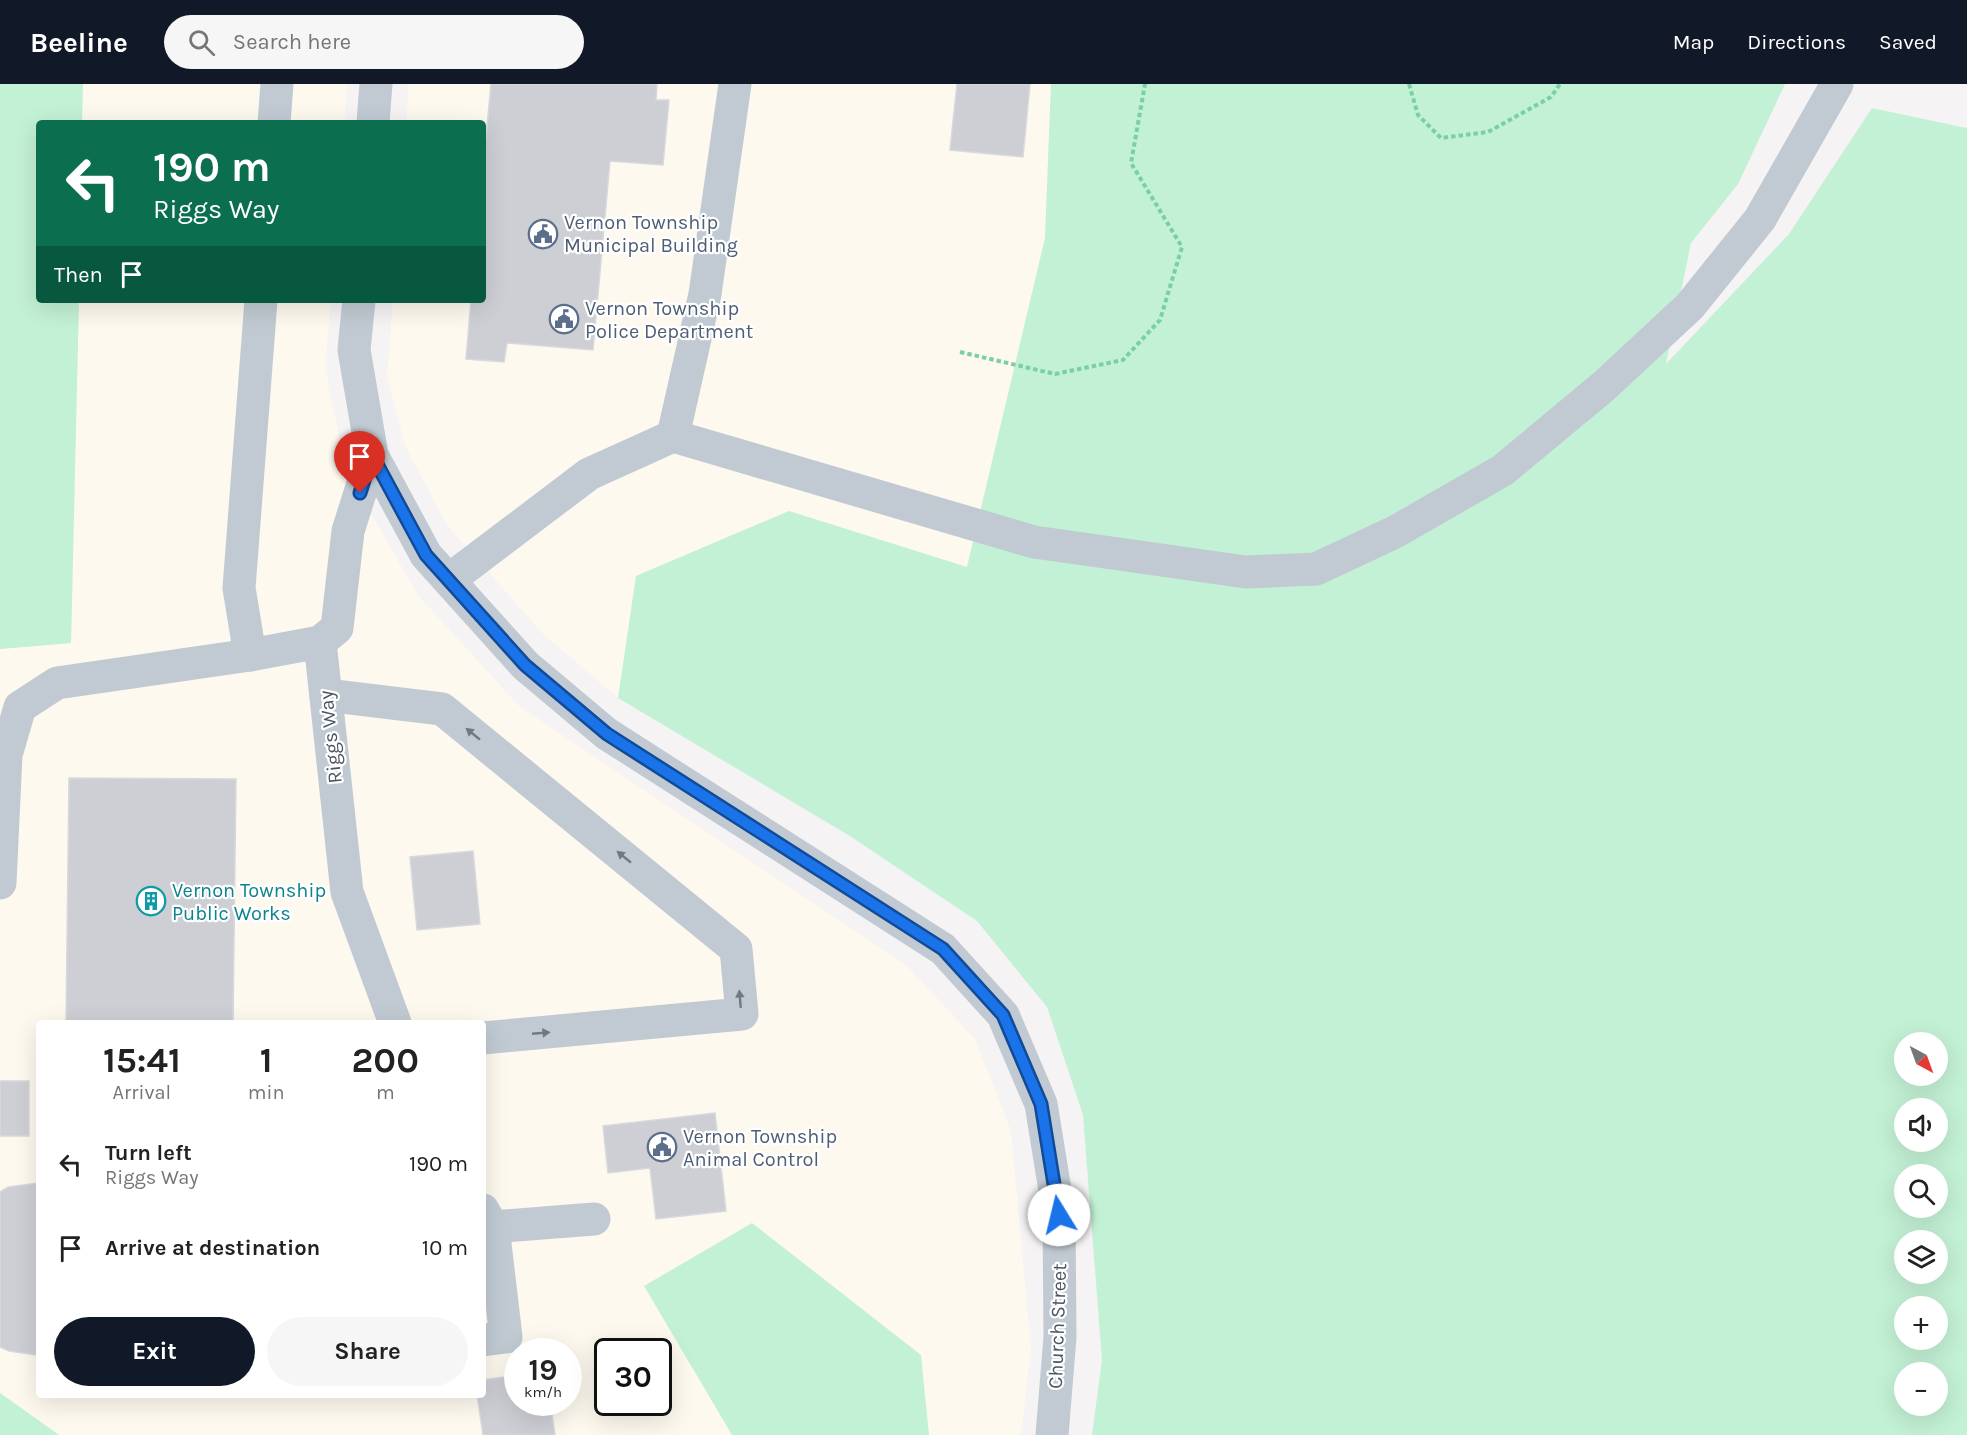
<!DOCTYPE html>
<meta charset="utf-8">
<style>
:root{--surface:#fff;--page:#f6f6f6;--text:#222;--muted:#767676;--accent:#111827}
body{margin:0;font-family:Karla,sans-serif;background:var(--page);color:var(--text);height:100vh;display:flex;flex-direction:column;font-size:22px;white-space:nowrap}
*{box-sizing:border-box;margin:0}
p{font-size:20px;color:var(--muted)}
.icon{flex:none;width:33px;height:33px;fill:none;stroke:currentColor;stroke-width:2;stroke-linecap:round;stroke-linejoin:round}
.map{position:relative;flex:1;overflow:hidden}
.details{position:absolute;left:36px;top:936px;width:450px;height:378px;display:flex;flex-direction:column;background:var(--surface);border-radius:6px;box-shadow:0 6px 24px #0002}
.details>*{flex:none}
.banner{position:absolute;left:36px;top:36px;width:450px;height:183px;border-radius:6px;box-shadow:0 6px 24px #0002;background:#0b6e4f;color:#fff;overflow:hidden}
.needle{width:39px;rotate:139deg}
.controls{position:absolute;left:1894px;top:948px;display:grid;gap:12px}
.controls a{display:grid;place-items:center;width:54px;height:54px;border-radius:50%;background:var(--surface);box-shadow:0 6px 24px #0002;font-size:30px}
.speed{position:absolute;left:504px;top:1254px;display:flex;gap:12px;font-size:30px;font-weight:700;text-align:center}
.speed>*{display:grid;place-content:center;width:78px;height:78px;border-radius:50%;background:var(--surface);box-shadow:0 6px 24px #0002;line-height:1}
.speed small{font-size:15px;font-weight:400}
.speed .limit{border:3px solid #111;border-radius:9px;background:#fff;color:#111}
.pin{position:absolute;display:grid;place-items:center;width:51px;height:51px;color:#fff;margin:-62px -26px;border-radius:50% 50% 50% 0;rotate:-45deg;box-shadow:0 0 6px #0007}
.pin .icon{rotate:45deg}
.me{position:absolute;width:66px;margin:-33px;rotate:351deg;stroke-linejoin:round;filter:drop-shadow(0 0 4px #0008)}
.turn{display:flex;align-items:center;gap:21px;height:126px;padding:0 18px;font-size:27px}
.turn .icon{width:78px;height:78px;stroke-width:2.5}
.turn b{display:block;font-size:42px;line-height:51px}
.then{display:flex;align-items:center;height:57px;padding:0 18px;background:#0003;gap:12px;font-size:22px}
.eta{display:flex;justify-content:space-evenly;align-items:center;height:102px;text-align:center}
.eta b{font-size:36px;font-weight:700;line-height:42px}
.button{display:flex;gap:12px;margin-top:auto;padding:12px 18px}
.button a{flex:1;height:69px;border-radius:36px;background:var(--accent);color:#fff;font-size:24px;font-weight:700;line-height:69px;text-align:center}
.button a+a{background:var(--page);color:var(--text)}
ul{padding:0;list-style:none}
li{display:flex;align-items:center;gap:18px;height:84px;padding:0 18px}
li div{flex:1}
li b{display:block;font-size:22px}
li em{font-style:normal}
header{display:flex;align-items:center;gap:36px;box-sizing:border-box;height:84px;padding:0 30px;background:var(--accent);color:#fff}
header strong{font-size:28px}
nav{display:flex;gap:33px;margin-inline-start:auto;font-size:21px}
.search{width:420px;height:54px;background:var(--page);display:flex;align-items:center;gap:15px;box-sizing:border-box;padding:0 21px;border-radius:33px;color:var(--muted);font-size:22px}
.map>svg:first-child{display:block}
</style>
<header>
<strong>Beeline</strong>
<div class="search"><svg class="icon" aria-label="search" viewBox="0 0 24 24"><circle cx="10" cy="10" r="6"/><path d="M15 15l6 6"/></svg>Search here</div>
<nav><a>Map</a><a>Directions</a><a>Saved</a></nav>
</header>
<div class="map">
<svg width="1967" height="1351" viewBox="0 0 1967 1351">
<rect width="100%" height="100%" fill="#f5f3f3"/>
<g fill="#fdf9ef" fill-rule="evenodd">
<path d="M83 0H347L344 39H82Z"/>
<path d="M409 0H1051L1045 154 967 483 789 427 636 492 618 614 543 550 447 441 405 362 387 291 393 216H483V39H406Z"/>
<path d="M79 216H331L325 283 346 387 418 511 519 622 908 883 975 955 1011 1047 1031 1265 1021 1351H59L0 1309V565L71 559ZM39 939H483V1311H39ZM518 1268H568V1318H518ZM608 1268H658V1318H608Z"/>
</g>
<g fill="#c3f1d5" fill-rule="evenodd">
<path d="M0 0H83L82 39H39V216H79L71 559 0 565Z"/>
<path d="M1051 0H1785L1738 100 1691 159 1666 280 1789 150 1872 24 1966 44 1967 43V1351H1092L1102 1276 1083 1031 1047 923 977 837 850 752 618 614 636 492 789 427 967 483 1045 154ZM1905 958H1938V992H1905ZM1905 1024H1938V1058H1905ZM1905 1090H1938V1124H1905ZM1905 1156H1938V1190H1905ZM1905 1222H1938V1256H1905ZM1905 1288H1938V1322H1905Z"/>
<path d="M752 1139 921 1271 929 1351H732L644 1202Z"/>
<path d="M0 1309 59 1351H0Z"/>
</g>
<g fill="#cdcfd5" stroke="#d7d9de" stroke-width="1.5">
<path d="M491 0H657L656 16H669L663 81 610 77 593 266 507 259 504 278 466 275 471 216H483V85Z"/>
<path d="M957 0H1030L1023 73 950 66Z"/>
<path d="M69 694 236 695 233 939H66Z"/>
<path d="M473 767 480 840 417 846 410 773Z"/>
<rect x="0" y="997" width="29" height="55"/>
<path d="M715 1029 726 1127 656 1135 650 1084 608 1089 603 1042Z"/>
<path d="M38 1099 39 1270 36 1271 9 1267 0 1263V1108L8 1103Z"/>
<path d="M518 1291V1318H550L555 1351H483L477 1311H483V1296Z"/>
</g>
<g fill="none" stroke-linecap="round" stroke-linejoin="round">
<g stroke="#7ad0a6" stroke-width="4" stroke-dasharray="4.5 3" stroke-linecap="butt">
<path d="M1409 0 1418 31 1441 54 1488 48 1551 13 1560 0"/>
<path d="M960 268 1055 290 1123 276 1160 236 1182 163 1131 79 1145 0"/>
</g>
<g stroke="#c1cad2" stroke-width="33">
<path d="M274 39 277 0"/>
<path d="M373 39 376 0"/>
<path d="M261 216 239 504 250 571 320 558 337 544 348 447 372 371"/>
<path d="M359 216 354 266 372 371 426 471 525 581 607 650 943 865 1003 931 1041 1020 1059 1131 1060 1253 1052 1351"/>
<path d="M673 352 705 210 735 0"/>
<path d="M449 496 589 390 673 352 1034 458 1246 488 1316 485 1395 448 1503 386 1604 302 1690 222 1760 135 1837 0"/>
<path d="M320 558 347 808 395 939"/>
<path d="M326 611 442 625 736 865 742 930 483 954"/>
<path d="M0 799 6 671 20 623 57 599 250 571"/>
<path d="M483 1126 493 1143 594 1135"/>
<path d="M483 1256 506 1253 493 1143"/>
</g>
</g>
<defs><path id="oneway-solid" d="M-6-.8H1V-3.2L6.5 0L1 3.2V.8H-6Z" transform="scale(1.5)"/></defs>
<g fill="#6e7983">
<use href="#oneway-solid" transform="translate(473 650) rotate(-141)"/>
<use href="#oneway-solid" transform="translate(624 773) rotate(-141)"/>
<use href="#oneway-solid" transform="translate(740 915) rotate(-95)"/>
<use href="#oneway-solid" transform="translate(541 949) rotate(-5)"/>
</g>
<g fill="none" stroke-linecap="round" stroke-linejoin="round">
<g stroke="#114b97" stroke-width="15">
<path id="route" d="M360 409 372 371 426 471 525 581 607 650 943 865 1003 931 1041 1020 1059 1131"/>
</g>
<use href="#route" stroke="#1a73e8" stroke-width="10"/>
</g>
<defs>
<g id="civic-ring" transform="scale(1.5)"><circle r="9.5" fill="#fff" stroke="#5c6f8a" stroke-width="1.5"/><path d="M-.6-6.5H3V-4.5H.6V-3L4-1V1h2V6H-6V1h2V-1L-.6-3ZM-1.2 2.5V6h2.4V2.5Z" fill="#5c6f8a"/></g>
<g id="building-ring" transform="scale(1.5)"><circle r="9.5" fill="#fff" stroke="#0f9aa8" stroke-width="1.5"/><path d="M-4-6H4V6H1V3H-1V6H-4ZM-2.5-4.3h1.7v1.8h-1.7ZM.8-4.3h1.7v1.8H.8ZM-2.5-1h1.7V.8h-1.7ZM.8-1h1.7V.8H.8Z" fill="#0f9aa8"/></g>
</defs>
<g fill-rule="evenodd">
<use href="#civic-ring" x="543" y="150"/>
<use href="#civic-ring" x="564" y="235"/>
<use href="#building-ring" x="151" y="817"/>
<use href="#civic-ring" x="662" y="1063"/>
</g>
<g text-anchor="middle" stroke-width="4.5" stroke-linejoin="round" paint-order="stroke">
<g font-size="20" fill="#4e5e75" stroke="#fff" text-anchor="start">
<text x="564" y="145">Vernon Township<tspan x="564" dy="23">Municipal Building</tspan></text>
<text x="585" y="231">Vernon Township<tspan x="585" dy="23">Police Department</tspan></text>
<text x="683" y="1059">Vernon Township<tspan x="683" dy="23">Animal Control</tspan></text>
</g>
<g font-size="20" fill="#4a5661" stroke="#fff">
<text transform="translate(330 653) rotate(-96)" y="7">Riggs Way</text>
<text transform="translate(1057 1242) rotate(-88)" y="7">Church Street</text>
</g>
<g font-size="20" fill="#0d838f" stroke="#fff" text-anchor="start">
<text x="172" y="813">Vernon Township<tspan x="172" dy="23">Public Works</tspan></text>
</g>
</g>
</svg>
<div class="controls">
<a><svg class="needle" viewBox="-14 -14 28 28"><path d="M0-13l5 13h-10z" fill="#e53935"/><path d="M0 13l5-13h-10z" fill="#767676"/></svg></a>
<a><svg class="icon" aria-label="sound" viewBox="0 0 24 24"><path d="M4 9h4l5-4v14l-5-4H4zM17 9q2 3 0 6"/></svg></a>
<a><svg class="icon" aria-label="search" viewBox="0 0 24 24"><circle cx="10" cy="10" r="6"/><path d="M15 15l6 6"/></svg></a>
<a><svg class="icon" aria-label="layers" viewBox="0 0 24 24"><path d="M12 4l9 5-9 5-9-5zM3 14l9 5 9-5"/></svg></a>
<a>+</a>
<a>−</a>
</div>
<div class="speed"><div>19<small>km/h</small></div><div class="limit">30</div></div>
<div class="pin" style="left:360px;top:409px;background:#d93025"><svg class="icon" aria-label="arrive" viewBox="0 0 24 24"><path d="M6 21V4h12l-3 4 3 4H6"/></svg></div>
<svg class="me" style="left:1059px;top:1131px" viewBox="-20 -20 40 40"><circle r="19" fill="#fff"/><path d="M0-13L10 11 0 6-10 11z" fill="#1a73e8"/></svg>
<div class="banner">
<div class="turn"><svg class="icon" aria-label="left" viewBox="0 0 24 24"><path d="M17 20v-9H6M10 6l-5 5 5 5"/></svg><div><b>190 m</b>Riggs Way</div></div>
<div class="then">Then<svg class="icon" aria-label="arrive" viewBox="0 0 24 24"><path d="M6 21V4h12l-3 4 3 4H6"/></svg></div>
</div>
<section class="details">
<div class="eta">
<div><b>15:41</b><p>Arrival</p></div>
<div><b>1</b><p>min</p></div>
<div><b>200</b><p>m</p></div>
</div>
<ul>
<li><svg class="icon" aria-label="left" viewBox="0 0 24 24"><path d="M17 20v-9H6M10 6l-5 5 5 5"/></svg><div><b>Turn left</b><p>Riggs Way</p></div><em>190 m</em></li>
<li><svg class="icon" aria-label="arrive" viewBox="0 0 24 24"><path d="M6 21V4h12l-3 4 3 4H6"/></svg><div><b>Arrive at destination</b></div><em>10 m</em></li>
</ul>
<div class="button"><a>Exit</a><a>Share</a></div>
</section>
</div>
